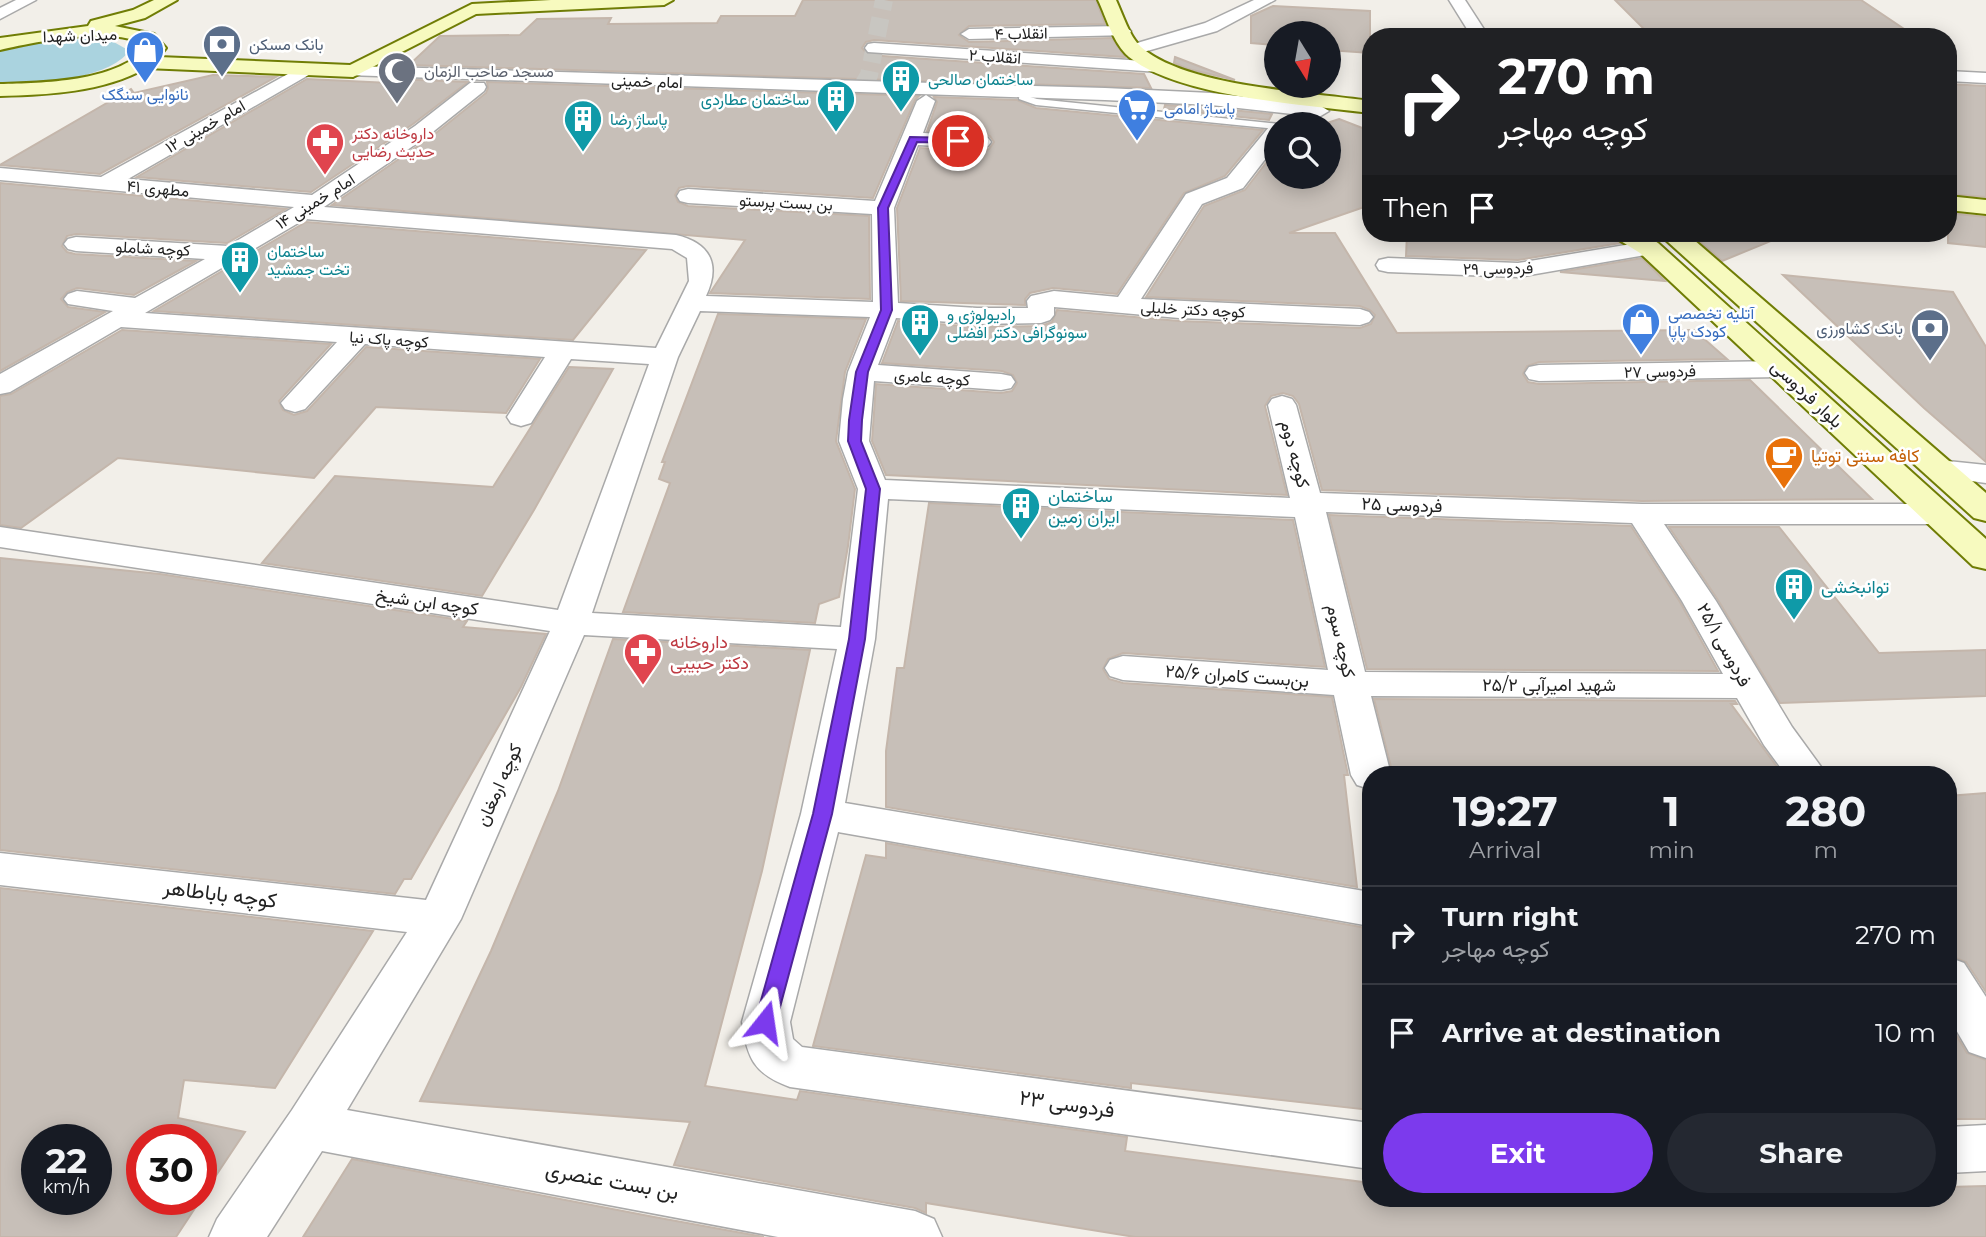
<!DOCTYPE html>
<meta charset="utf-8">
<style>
:root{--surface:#171b24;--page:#242831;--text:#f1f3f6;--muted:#9ea1a6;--line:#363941;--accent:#7c3aed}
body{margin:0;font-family:Montserrat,Vazirmatn,sans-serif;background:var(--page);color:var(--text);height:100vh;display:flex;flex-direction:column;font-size:26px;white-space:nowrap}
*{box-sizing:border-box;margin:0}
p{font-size:23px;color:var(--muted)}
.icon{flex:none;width:38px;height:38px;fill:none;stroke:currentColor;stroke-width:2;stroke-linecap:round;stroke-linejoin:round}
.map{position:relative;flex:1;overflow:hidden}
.details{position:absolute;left:1362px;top:766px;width:595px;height:441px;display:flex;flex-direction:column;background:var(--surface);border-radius:28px;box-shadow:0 4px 18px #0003}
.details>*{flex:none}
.banner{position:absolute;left:1362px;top:28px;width:595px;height:214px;border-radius:28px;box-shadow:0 4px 18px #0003;background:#202124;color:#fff;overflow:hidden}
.needle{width:46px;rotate:169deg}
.tools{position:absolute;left:1264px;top:21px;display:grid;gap:14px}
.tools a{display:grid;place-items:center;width:77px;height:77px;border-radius:50%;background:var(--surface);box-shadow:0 4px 18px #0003;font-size:35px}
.speed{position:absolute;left:21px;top:1124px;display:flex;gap:14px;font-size:35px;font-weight:700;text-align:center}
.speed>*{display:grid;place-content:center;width:91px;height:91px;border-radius:50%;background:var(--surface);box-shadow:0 4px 18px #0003;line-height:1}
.speed small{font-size:18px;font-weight:400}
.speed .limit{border:10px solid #d22;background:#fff;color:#111}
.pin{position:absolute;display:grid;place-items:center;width:60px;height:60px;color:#fff;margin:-30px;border:4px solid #fff;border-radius:50%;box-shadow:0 2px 7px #0007}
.me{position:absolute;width:77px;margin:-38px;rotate:15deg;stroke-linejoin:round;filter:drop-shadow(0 0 5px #0008)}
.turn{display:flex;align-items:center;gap:24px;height:147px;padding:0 21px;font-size:32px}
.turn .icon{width:91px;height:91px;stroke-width:2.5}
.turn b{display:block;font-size:49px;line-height:60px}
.then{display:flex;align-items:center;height:66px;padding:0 21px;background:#0003;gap:14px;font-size:26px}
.eta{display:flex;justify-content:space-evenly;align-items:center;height:119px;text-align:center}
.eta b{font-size:42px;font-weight:700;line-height:49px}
.primary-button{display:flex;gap:14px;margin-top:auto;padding:14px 21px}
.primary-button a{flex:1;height:80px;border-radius:42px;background:var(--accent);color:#fff;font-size:28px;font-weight:700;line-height:80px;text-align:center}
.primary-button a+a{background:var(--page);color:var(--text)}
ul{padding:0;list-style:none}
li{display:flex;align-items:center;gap:21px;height:98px;padding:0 21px;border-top:2px solid var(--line)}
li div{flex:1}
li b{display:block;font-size:26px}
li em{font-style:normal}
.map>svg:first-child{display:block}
</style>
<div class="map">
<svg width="1986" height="1237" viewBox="0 0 1986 1237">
<rect width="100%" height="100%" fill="#f2efe9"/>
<path fill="#aad3df" d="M89 38 112 41 128 50 127 54C103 80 34 84 0 84V50L45 41Z"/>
<g fill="#c7bfb8" stroke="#c4b6ab" stroke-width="2" fill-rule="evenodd">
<path d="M803 0H1096L1105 24 969 26 959 35 969 42 1112 38 1125 57 874 40 866 42 862 48 868 55 1144 74 1151 88 409 65 440 36 520 35 537 19 611 18 608 24 717 23 721 16H795Z"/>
<path d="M1615 0H1861L1916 37H1652Z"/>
<path d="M1273 6 1370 11V53L1328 50V33H1276V45L1251 43V16Z"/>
<path d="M1175 57 1235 80 1188 69 1174 63Z"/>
<path d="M213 75 276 77 100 174 0 165 131 89 134 93Z"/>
<path d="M307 79 390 83 394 79 468 82 413 124 311 192 137 177Z"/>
<path d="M487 82 919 96 915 100 873 198 688 186 679 188 675 195 678 202 688 206 869 216 870 299 710 293 745 240 332 205 431 137 486 93 488 88Z"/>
<path d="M1948 84 1986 86V197L1948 194Z"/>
<path d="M934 97 1017 100 1036 108 1263 130 1225 176 1184 193 1117 294 1053 288 1030 293 1025 299V305L901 301 897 208 920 148 981 151 989 149 994 142 990 136 982 133 927 131 937 102Z"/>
<path d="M1165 105 1211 108 1272 114 1269 120 1164 109Z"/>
<path d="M1339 119 1370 131V205L1289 233H1335L1397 333 1694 330 1727 359 1539 362 1527 366 1523 374 1528 382 1539 384 1750 380 1872 499 1642 501 1322 490 1299 404 1293 396 1283 393 1271 396 1265 406 1287 495 886 475 872 441 876 384 1001 393 1012 391 1017 383 1013 375 1002 371 882 363 898 321 977 327 1041 326 1052 322 1057 310 1179 321 1360 328 1371 324 1375 315 1370 310 1360 306 1146 297 1204 206 1245 190 1276 150V177H1328V124H1324Z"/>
<path d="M0 183 286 209 227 243 76 234 67 236 62 246 67 252 75 254 196 261 134 295 77 288 67 292 61 299 68 307 105 312 0 371Z"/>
<path d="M1948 213 1986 217V247L1948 243Z"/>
<path d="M306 222 646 250 573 340 154 311Z"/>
<path d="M1407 233H1609L1620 243 1518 260 1406 256Z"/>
<path d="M1690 233H1788V234L1722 261Z"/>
<path d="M1642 258 1665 281 1560 272Z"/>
<path d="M1783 275 1953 292 1986 347V462L1924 408Z"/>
<path d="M718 314 866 319 845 372 836 441 855 489 848 546 839 597 819 604 815 623 623 612 670 483 659 479 665 462H662Z"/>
<path d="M122 330 331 344 279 401 283 410 294 415 307 411 366 347 540 359 506 413 376 407 314 478 118 458 21 528 0 525V396L11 394Z"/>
<path d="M569 367 613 369 534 510 482 596 262 563 335 476 493 487Z"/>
<path d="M929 503 1293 520 1325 667 1123 653 1108 659 1103 669 1109 679 1123 683 1332 697 1348 775H1344L1357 887 886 807V751L897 668H904Z"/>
<path d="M1329 515 1631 526 1680 602 1718 671 1367 669Z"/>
<path d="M1669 527H1779L1879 653 1986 650V696L1780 703 1718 600Z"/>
<path d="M0 558 160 574 467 621 463 627 546 634 521 687 411 879H404L395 894 0 850Z"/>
<path d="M613 639 810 650 762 871 705 1086 797 1100 800 1091 1127 1137 1125 1151 1370 1183V1199H1948V1187L1986 1186V1237H1135L926 1203V1213L915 1208 674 1165 690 1122 420 1101 491 951 558 791Z"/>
<path d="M1374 699 1735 701 1737 704H1731L1783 775H1393Z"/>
<path d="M1986 793V992L1966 962 1948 955V796Z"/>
<path d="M886 843 1361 927 1370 931V1110L1131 1083V1088L813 1046 866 855 886 858Z"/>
<path d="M0 888 373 931 275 1088 184 1080 178 1118 245 1132 201 1198V1139H142V1199H201L176 1237H0ZM37 1139H96V1199H37Z"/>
<path d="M1948 1021 1967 1053 1986 1060V1119H1948Z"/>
<path d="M352 1159 654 1217 764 1237H303Z"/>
</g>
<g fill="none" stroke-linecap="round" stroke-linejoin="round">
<path stroke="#c8c6c1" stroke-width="18" stroke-dasharray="18 9" stroke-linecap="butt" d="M862 87 869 75 884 0"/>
<g stroke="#a9a9a9" stroke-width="3">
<path id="lane" d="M1020 89H1026L1027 96 1037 99 1280 124H1276V129L1036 105 1019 99Z"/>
</g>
<g stroke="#a9a9a9" stroke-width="3">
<g id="street">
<path d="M16 0H36L0 19V8Z"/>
<path d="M1254 0H1275L1217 31 1133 55 1124 50 1127 46 1205 23Z"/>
<path d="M1449 0H1465L1489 37H1472Z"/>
<path d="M1123 26 1131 31 1129 35 969 39 961 34 969 29Z"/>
<path d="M874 43 1159 62 1168 67 1159 72 868 52 865 48 868 44Z"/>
<path d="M306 64 315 69 312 73 128 179 312 195 415 126 470 83H484L486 87 484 91 429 135 324 207 676 235C710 243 721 264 706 296L873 302 872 214 688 203 680 201 677 196 680 191 688 189 875 201 917 101 926 95 935 101 923 133 981 136 988 138 991 142 988 146 981 148 918 145 894 208 898 303 977 308H1028L1027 301 1031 296 1054 291 1118 297 1186 194 1227 178 1269 127 1276 125V145L1243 188 1202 204 1141 299 1360 309 1369 312 1373 317 1369 322 1360 325 1179 318 1054 307V315L1050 320 1041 323 977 324 896 318 878 365 1001 374 1011 376 1015 382 1011 388 1001 390 874 381 869 441 885 480 1290 498 1268 405 1272 399 1282 396 1292 399 1296 405 1320 493 1642 504H1938L1949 507 1954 514 1949 521 1938 524H1664L1716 601 1792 727 1827 775H1786L1764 745 1737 698 1371 696 1391 775H1370V789L1357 785 1351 775 1334 695 1123 680 1110 676 1105 668 1110 660 1123 656 1328 670 1295 517 888 499 875 639 845 803 1370 892V926L838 832 790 1022 793 1039 802 1047 1370 1123V1169L790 1087C754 1074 747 1058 742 1022L801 814 837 649 584 635 461 919 347 1110 915 1211 934 1219 942 1237H778L322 1151 267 1237H209L217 1219 292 1110 407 932 0 885V853L426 900 550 631 0 547V527L558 610 649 364 571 359 531 423 521 426 511 423 507 417 545 357 365 344 305 409 295 412 285 409 281 403 337 342 121 327 10 392 0 394V374L113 311 68 304 64 299 68 294 77 291 135 298 205 259 76 251 68 249 64 244 68 239 76 237 228 246 294 207 0 180V168L101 177ZM305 219 672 249 687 258 689 281 656 348 145 313ZM700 311 870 317 848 372 843 399 839 441 858 489 841 627 592 613 678 357ZM1326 512 1632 523 1682 601 1723 674 1365 672Z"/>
<path d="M353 66 1105 88 1211 93 1319 105 1329 111 1319 117 1211 105 1105 100 347 75 344 71Z"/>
<path d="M1948 71 1986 73V83L1948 81Z"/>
<path d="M1649 241 1657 243 1661 248 1657 253 1518 277 1388 272 1379 270 1376 265 1379 260 1388 258 1518 263Z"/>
<path d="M1780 361 1790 363 1794 369 1790 375 1780 377 1539 381 1529 379 1525 373 1529 367 1539 365Z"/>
<path d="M1938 460 1986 465V483L1927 475 1923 469 1927 463Z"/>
<path d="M1948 957 1964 963 1986 997V1058L1969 1052 1948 1016Z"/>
<path d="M1986 1125V1171L1948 1173V1127Z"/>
</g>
</g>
<g stroke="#707d05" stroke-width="4">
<g id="secondary">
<path d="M154 0H177L145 18 115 26 154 34 166 48 159 57 350 65 472 4 551 0H673L664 5 476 14 353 77 146 68C104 92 47 95 0 96V84C42 83 116 82 146 48 124 23 30 43 0 50V38L88 26 91 21 133 10Z"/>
<path d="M1098 0H1116C1123 15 1129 36 1141 47 1186 87 1310 92 1370 101V113C1307 105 1178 97 1129 57 1113 43 1107 19 1098 0Z"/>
<path d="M1948 196 1986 200V214L1948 210Z"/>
<path d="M1612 233H1642L1658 243 1986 539V569L1973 566 1640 253 1616 238Z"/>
<path d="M1658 233H1686L1986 493V521L1974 518Z"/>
</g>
</g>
<use href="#lane" fill="#fff" fill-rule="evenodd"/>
<use href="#street" fill="#fff" fill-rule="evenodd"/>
<use href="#secondary" fill="#f7fabf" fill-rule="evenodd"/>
</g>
<path fill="#7c3aed" stroke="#51269a" stroke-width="2" d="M910 137 958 138 963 141 958 143 917 142 888 208 892 310 868 372 862 420 861 441 880 489 865 639 832 814 776 1022 773 1029 765 1031 758 1029 755 1022 813 814 849 639 866 489 848 441 849 420 856 372 881 310 878 208Z"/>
<defs>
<g id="bank-pin" transform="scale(2.0125)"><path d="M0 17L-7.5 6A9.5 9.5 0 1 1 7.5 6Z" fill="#5c6f8a" stroke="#fff"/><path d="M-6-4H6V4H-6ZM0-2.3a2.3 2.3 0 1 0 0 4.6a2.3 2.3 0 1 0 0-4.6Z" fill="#fff"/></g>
<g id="shop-pin" transform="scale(2.0125)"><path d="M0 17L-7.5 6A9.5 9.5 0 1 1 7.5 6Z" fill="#3f7fe0" stroke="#fff"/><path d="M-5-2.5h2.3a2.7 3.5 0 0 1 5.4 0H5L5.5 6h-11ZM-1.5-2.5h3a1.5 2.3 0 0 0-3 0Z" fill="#fff"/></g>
<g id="mosque-pin" transform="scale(2.0125)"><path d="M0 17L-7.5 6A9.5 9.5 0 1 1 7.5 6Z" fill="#6b7280" stroke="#fff"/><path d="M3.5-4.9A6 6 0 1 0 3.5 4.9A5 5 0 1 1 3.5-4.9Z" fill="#fff"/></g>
<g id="building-pin" transform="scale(2.0125)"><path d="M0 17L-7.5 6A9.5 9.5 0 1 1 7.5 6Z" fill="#0f9aa8" stroke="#fff"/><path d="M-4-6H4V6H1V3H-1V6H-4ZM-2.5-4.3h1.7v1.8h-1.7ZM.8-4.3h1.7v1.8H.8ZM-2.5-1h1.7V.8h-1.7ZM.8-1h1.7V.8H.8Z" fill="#fff"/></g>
<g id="supermarket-pin" transform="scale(2.0125)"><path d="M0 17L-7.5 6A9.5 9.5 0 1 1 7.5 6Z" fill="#3f7fe0" stroke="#fff"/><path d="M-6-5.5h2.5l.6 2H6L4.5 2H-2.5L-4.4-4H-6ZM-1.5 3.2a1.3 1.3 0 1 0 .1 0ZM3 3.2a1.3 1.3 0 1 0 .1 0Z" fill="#fff"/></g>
<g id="pharmacy-pin" transform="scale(2.0125)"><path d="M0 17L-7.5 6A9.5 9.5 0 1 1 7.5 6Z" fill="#e0444e" stroke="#fff"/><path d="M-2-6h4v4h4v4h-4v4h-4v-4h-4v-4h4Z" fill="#fff"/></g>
<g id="cafe-pin" transform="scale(2.0125)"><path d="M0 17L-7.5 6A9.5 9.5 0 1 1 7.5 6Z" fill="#e8710a" stroke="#fff"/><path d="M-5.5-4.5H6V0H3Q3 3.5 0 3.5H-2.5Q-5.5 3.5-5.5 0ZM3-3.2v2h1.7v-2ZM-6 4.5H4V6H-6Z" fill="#fff"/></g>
</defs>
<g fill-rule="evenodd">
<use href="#bank-pin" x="222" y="44"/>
<use href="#shop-pin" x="145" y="50"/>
<use href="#mosque-pin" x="397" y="71"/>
<use href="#building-pin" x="901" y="79"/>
<use href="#building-pin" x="836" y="99"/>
<use href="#supermarket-pin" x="1137" y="108"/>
<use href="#building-pin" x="583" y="119"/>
<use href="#pharmacy-pin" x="325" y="142"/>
<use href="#building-pin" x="240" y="260"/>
<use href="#shop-pin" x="1641" y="322"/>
<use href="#building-pin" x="920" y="323"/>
<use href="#bank-pin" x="1930" y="328"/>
<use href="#cafe-pin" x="1784" y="456"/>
<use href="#building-pin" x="1021" y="506"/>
<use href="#building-pin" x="1794" y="587"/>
<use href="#pharmacy-pin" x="643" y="652"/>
</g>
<g text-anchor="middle" stroke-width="5" stroke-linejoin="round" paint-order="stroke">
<g font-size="16" fill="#222" stroke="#fff">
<text transform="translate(1021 33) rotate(-1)" y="6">انقلاب ۴</text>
<text transform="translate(80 35) rotate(-2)" y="6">میدان شهدا</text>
<text transform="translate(995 56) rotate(4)" y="6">انقلاب ۲</text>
<text transform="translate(647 81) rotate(2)" y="6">امام خمینی</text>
<text transform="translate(205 126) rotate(-30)" y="6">امام خمینی ۱۲</text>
<text transform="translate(158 188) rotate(5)" y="6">مطهری ۴۱</text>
<text transform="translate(315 201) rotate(-32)" y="6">امام خمینی ۱۴</text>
<text transform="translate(786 202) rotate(3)" y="6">بن بست پرستو</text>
<text transform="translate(153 248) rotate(3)" y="6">کوچه شاملو</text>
<text transform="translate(1498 268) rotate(-1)" y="6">فردوسی ۲۹</text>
<text transform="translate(1193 309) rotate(3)" y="6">کوچه دکتر خلیلی</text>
<text transform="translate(389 339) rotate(4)" y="6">کوچه پاک نیا</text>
<text transform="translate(1660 371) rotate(-1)" y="6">فردوسی ۲۷</text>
<text transform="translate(932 377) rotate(4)" y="6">کوچه عامری</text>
</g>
<g font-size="16" fill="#4e5e75" stroke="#fff" text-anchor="start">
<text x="249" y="50">بانک مسکن</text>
<text x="1903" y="334" text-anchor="end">بانک کشاورزی</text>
</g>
<g font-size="16" fill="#5b616d" stroke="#fff" text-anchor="start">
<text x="424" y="77">مسجد صاحب الزمان</text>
</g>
<g font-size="16" fill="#0d838f" stroke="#fff" text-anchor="start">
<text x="928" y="85">ساختمان صالحی</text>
<text x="809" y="105" text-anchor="end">ساختمان عطاردی</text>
<text x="610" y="125">پاساژ رضا</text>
<text x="267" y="257">ساختمان<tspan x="267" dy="18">تخت جمشید</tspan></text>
<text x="947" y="320">رادیولوژی و<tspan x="947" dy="18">سونوگرافی دکتر افضلی</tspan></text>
</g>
<g font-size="16" fill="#366cbe" stroke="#fff" text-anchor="start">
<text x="145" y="100" text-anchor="middle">نانوایی سنگک</text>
<text x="1164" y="114">پاساژ امامی</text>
<text x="1668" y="319">آتلیه تخصصی<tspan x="1668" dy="18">کودک پاپا</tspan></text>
</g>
<g font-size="16" fill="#be3a42" stroke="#fff" text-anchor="start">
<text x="352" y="139">داروخانه دکتر<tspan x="352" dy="18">حدیث رضایی</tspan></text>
</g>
<g font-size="18" fill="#222" stroke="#fff">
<text transform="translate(1807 394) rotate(43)" y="6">بلوار فردوسی</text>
<text transform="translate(1295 454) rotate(75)" y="6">کوچه دوم</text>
<text transform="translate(1402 505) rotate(2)" y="6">فردوسی ۲۵</text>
<text transform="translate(427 602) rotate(8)" y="6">کوچه ابن شیخ</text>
<text transform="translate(1341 641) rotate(77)" y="6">کوچه سوم</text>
<text transform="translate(1724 645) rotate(61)" y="6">فردوسی ۲۵/۱</text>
<text transform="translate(1237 676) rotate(4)" y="6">بن‌بست کامران ۲۵/۶</text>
<text x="1549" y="691">شهید امیرآبی ۲۵/۲</text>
<text transform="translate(499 785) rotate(-66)" y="6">کوچه ارمغان</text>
</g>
<g font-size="18" fill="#c56008" stroke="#fff" text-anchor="start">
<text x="1811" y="462">کافه سنتی توتیا</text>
</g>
<g font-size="18" fill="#0d838f" stroke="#fff" text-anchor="start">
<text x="1048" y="502">ساختمان<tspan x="1048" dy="21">ایران زمین</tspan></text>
<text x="1821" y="593">توانبخشی</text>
</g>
<g font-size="18" fill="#be3a42" stroke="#fff" text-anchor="start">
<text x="670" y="648">داروخانه<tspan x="670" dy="21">دکتر حبیبی</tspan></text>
</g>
<g font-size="21" fill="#222" stroke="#fff">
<text transform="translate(220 894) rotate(7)" y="7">کوچه باباطاهر</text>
<text transform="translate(1067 1104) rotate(8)" y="7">فردوسی ۲۳</text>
<text transform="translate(612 1181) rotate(10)" y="7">بن بست عنصری</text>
</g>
</g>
</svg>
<div class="tools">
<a><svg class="needle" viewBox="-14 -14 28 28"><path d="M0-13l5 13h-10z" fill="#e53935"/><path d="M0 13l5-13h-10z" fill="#9ea1a6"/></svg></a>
<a><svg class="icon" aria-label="search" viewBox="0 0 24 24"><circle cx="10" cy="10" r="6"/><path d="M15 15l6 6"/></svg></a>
</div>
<div class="speed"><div>22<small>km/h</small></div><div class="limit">30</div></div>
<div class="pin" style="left:958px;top:141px;background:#d93025"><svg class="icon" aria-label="arrive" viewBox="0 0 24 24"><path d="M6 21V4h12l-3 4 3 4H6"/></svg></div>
<svg class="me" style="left:765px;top:1022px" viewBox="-20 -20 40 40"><path d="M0-17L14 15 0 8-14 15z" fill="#7c3aed" stroke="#fff" stroke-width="4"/></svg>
<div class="banner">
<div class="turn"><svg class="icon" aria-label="right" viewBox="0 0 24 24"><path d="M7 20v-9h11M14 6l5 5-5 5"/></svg><div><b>270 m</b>کوچه مهاجر</div></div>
<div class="then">Then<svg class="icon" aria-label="arrive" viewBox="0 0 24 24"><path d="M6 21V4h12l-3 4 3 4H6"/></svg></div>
</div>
<section class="details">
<div class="eta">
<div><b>19:27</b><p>Arrival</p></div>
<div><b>1</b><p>min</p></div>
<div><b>280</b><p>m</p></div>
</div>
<ul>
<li><svg class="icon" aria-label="right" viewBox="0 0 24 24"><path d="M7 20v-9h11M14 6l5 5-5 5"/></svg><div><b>Turn right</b><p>کوچه مهاجر</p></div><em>270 m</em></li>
<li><svg class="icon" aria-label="arrive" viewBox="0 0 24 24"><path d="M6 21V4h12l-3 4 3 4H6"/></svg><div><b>Arrive at destination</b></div><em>10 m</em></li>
</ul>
<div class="primary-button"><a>Exit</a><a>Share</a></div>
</section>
</div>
